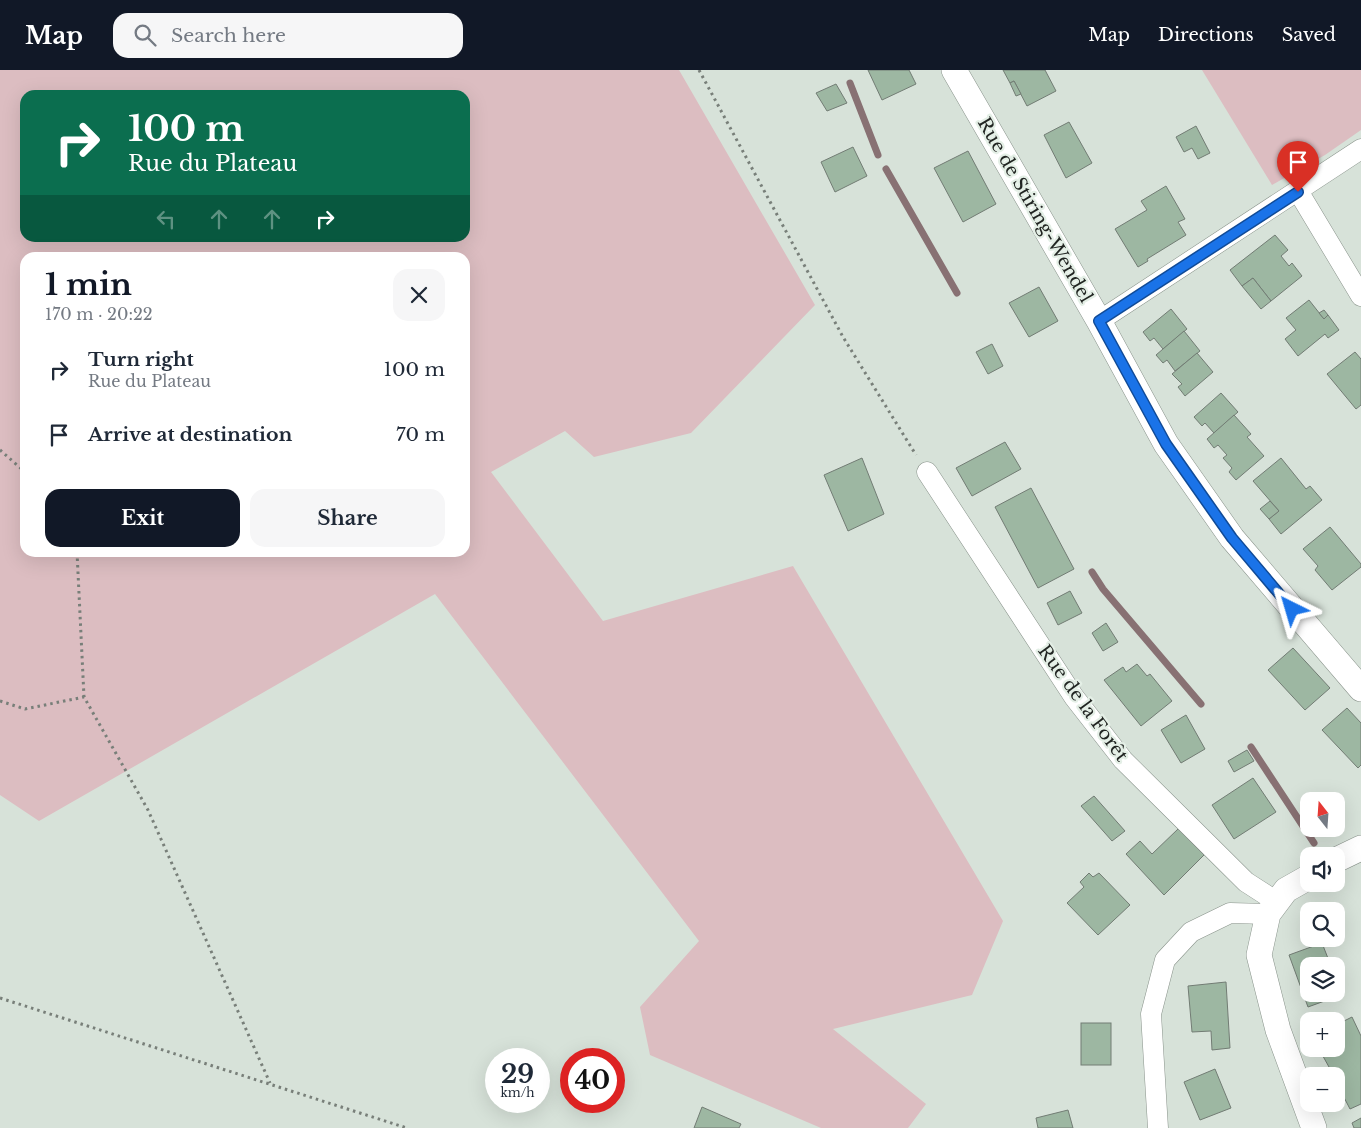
<!DOCTYPE html>
<meta charset="utf-8">
<style>
:root{--surface:#fff;--page:#f6f6f7;--text:#1f2937;--muted:#747a83;--accent:#111827}
body{margin:0;font-family:"Libre Baskerville",serif;background:var(--page);color:var(--text);height:100vh;display:flex;flex-direction:column;font-size:19px;white-space:nowrap}
*{box-sizing:border-box;margin:0}
p{font-size:16px;color:var(--muted)}
.icon{flex:none;width:28px;height:28px;fill:none;stroke:currentColor;stroke-width:2;stroke-linecap:round;stroke-linejoin:round}
.map{position:relative;flex:1;overflow:hidden}
.drawer{position:absolute;left:20px;top:182px;width:450px;height:305px;display:flex;flex-direction:column;background:var(--surface);border-radius:15px;box-shadow:0 5px 20px #0002}
.drawer>*{flex:none}
.hud{position:absolute;left:20px;top:20px;width:450px;height:152px;border-radius:15px;box-shadow:0 5px 20px #0002;background:#0b6e4f;color:#fff;overflow:hidden}
.needle{width:32px;rotate:343deg}
.controls{position:absolute;left:1300px;top:722px;display:grid;gap:10px}
.controls a{display:grid;place-items:center;width:45px;height:45px;border-radius:10px;background:var(--surface);box-shadow:0 5px 20px #0002;font-size:25px}
.speed{position:absolute;left:485px;top:978px;display:flex;gap:10px;font-size:25px;font-weight:700;text-align:center}
.speed>*{display:grid;place-content:center;width:65px;height:65px;border-radius:50%;background:var(--surface);box-shadow:0 5px 20px #0002;line-height:1}
.speed small{font-size:12px;font-weight:400}
.speed .limit{border:8px solid #d22;background:#fff;color:#111}
.pin{position:absolute;display:grid;place-items:center;width:42px;height:42px;color:#fff;margin:-51px -21px;border-radius:50% 50% 50% 0;rotate:-45deg;box-shadow:0 0 5px #0007}
.pin .icon{rotate:45deg}
.me{position:absolute;width:55px;margin:-28px;rotate:320deg;stroke-linejoin:round;filter:drop-shadow(0 0 4px #0008)}
.turn{display:flex;align-items:center;gap:18px;height:105px;padding:0 25px;font-size:22px}
.turn .icon{width:65px;height:65px;stroke-width:2.5}
.turn b{display:block;font-size:35px;line-height:42px}
.lanes{display:flex;align-items:center;height:48px;padding:0 25px;background:#0003;justify-content:center;gap:25px;direction:ltr}
.lanes .off{opacity:.35}
.round{display:grid;place-items:center;flex:none;width:52px;height:52px;border-radius:15px;background:var(--page)}
.headline{display:flex;align-items:center;justify-content:space-between;height:85px;padding:0 25px}
h1{font-size:30px;font-weight:700;line-height:38px;color:var(--accent)}
.button{display:flex;gap:10px;margin-top:auto;padding:10px 25px}
.button a{flex:1;height:58px;border-radius:15px;background:var(--accent);color:#fff;font-size:20px;font-weight:700;line-height:58px;text-align:center}
.button a+a{background:var(--page);color:var(--text)}
ul{padding:0;list-style:none}
li{display:flex;align-items:center;gap:15px;height:65px;padding:0 25px}
li div{flex:1}
li b{display:block;font-size:19px}
li em{font-style:normal}
header{display:flex;align-items:center;gap:30px;box-sizing:border-box;height:70px;padding:0 25px;background:var(--accent);color:#fff}
header strong{font-size:24px}
nav{display:flex;gap:28px;margin-inline-start:auto;font-size:18px}
.search{width:350px;height:45px;background:var(--page);display:flex;align-items:center;gap:12px;box-sizing:border-box;padding:0 18px;border-radius:15px;color:var(--muted);font-size:19px}
.map>svg:first-child{display:block}
</style>
<header>
<strong>Map</strong>
<div class="search"><svg class="icon" aria-label="search" viewBox="0 0 24 24"><circle cx="10" cy="10" r="6"/><path d="M15 15l6 6"/></svg>Search here</div>
<nav><a>Map</a><a>Directions</a><a>Saved</a></nav>
</header>
<div class="map">
<svg width="1361" height="1058" viewBox="0 0 1361 1058">
<rect width="100%" height="100%" fill="#d7e2d9"/>
<g fill="#dcbdc1" fill-rule="evenodd">
<path d="M0 0H679L815 235 691 363 594 387 565 361 491 402 603 551 793 496 1003 851 972 925 833 959 926 1034 908 1058H821L650 985 640 937 699 871 435 524 39 751 0 725ZM25 25H465V168H25ZM25 188H465V482H25Z"/>
<path d="M1202 0H1361V60L1325 85 1272 115Z"/>
</g>
<g fill="none" stroke-linecap="round" stroke-linejoin="round">
<g stroke="#887173" stroke-width="7">
<path d="M850 13 878 85"/>
<path d="M886 99 957 223"/>
<path d="M1092 502 1103 519 1201 634"/>
<path d="M1251 677 1314 773"/>
</g>
</g>
<g fill="#9db7a2" stroke="#727c74">
<path d="M868 0H909L916 14 882 30Z"/>
<path d="M1003 0H1045L1056 21 1027 36 1014 11 1010 13Z"/>
<path d="M1014 11 1021 24 1016 26 1010 13Z"/>
<path d="M836 14 847 33 827 41 816 23Z"/>
<path d="M1069 52 1092 93 1066 108 1044 65Z"/>
<path d="M1196 56 1210 83 1198 89 1192 78 1184 82 1176 67Z"/>
<path d="M853 77 867 106 835 122 821 92Z"/>
<path d="M968 81 996 134 963 152 934 98Z"/>
<path d="M1166 116 1185 149 1178 152 1186 165 1147 189 1148 191 1138 197 1115 159 1147 140 1141 131Z"/>
<path d="M1275 165 1288 180 1281 186 1289 196 1292 193 1302 206 1271 231 1253 208 1242 216 1230 200Z"/>
<path d="M1253 208 1271 231 1261 239 1242 216Z"/>
<path d="M1039 217 1058 251 1029 267 1009 233Z"/>
<path d="M1309 230 1324 249 1328 245 1339 260 1328 268 1325 264 1298 286 1285 269 1296 260 1286 248Z"/>
<path d="M1171 239 1187 259 1163 279 1154 268 1150 271 1143 262Z"/>
<path d="M1324 240 1328 245 1324 249 1319 243Z"/>
<path d="M1184 261 1200 281 1175 301 1167 290 1163 293 1156 285Z"/>
<path d="M992 274 1003 296 988 304 976 282Z"/>
<path d="M1355 282 1361 289V335L1356 339 1327 304Z"/>
<path d="M1197 283 1213 302 1185 326 1178 317 1182 314 1172 304Z"/>
<path d="M1221 323 1238 342 1214 363 1205 353 1202 356 1194 347Z"/>
<path d="M1234 345 1251 364 1247 367 1264 386 1236 410 1229 402 1232 398 1223 388 1227 385 1218 375 1214 378 1207 369Z"/>
<path d="M1005 372 1021 399 972 426 956 398Z"/>
<path d="M862 388 884 444 848 461 824 405Z"/>
<path d="M1281 388 1306 419 1310 416 1322 430 1281 464 1269 449 1279 441 1253 411Z"/>
<path d="M1031 418 1074 499 1038 518 995 437Z"/>
<path d="M1270 431 1279 441 1269 449 1260 439Z"/>
<path d="M1330 457 1361 494V497L1332 520 1315 500 1318 496 1303 479Z"/>
<path d="M1070 521 1082 543 1058 555 1047 533Z"/>
<path d="M1106 553 1118 572 1103 581 1092 563Z"/>
<path d="M1293 578 1330 618 1305 640 1268 600Z"/>
<path d="M1137 594 1147 606 1150 604 1172 631 1141 656 1104 610 1123 597 1126 602Z"/>
<path d="M1347 638 1361 653V695L1358 698 1322 660Z"/>
<path d="M1186 645 1205 679 1181 693 1161 660Z"/>
<path d="M1247 680 1254 691 1234 702 1228 691Z"/>
<path d="M1253 708 1276 742 1234 769 1212 735Z"/>
<path d="M1094 726 1125 761 1112 771 1081 736Z"/>
<path d="M1178 759 1204 785 1164 825 1126 784 1140 771 1152 784Z"/>
<path d="M1089 803 1093 807 1099 803 1130 835 1098 865 1067 833 1084 817 1080 812Z"/>
<path d="M1322 873 1331 896H1309V924H1336V911L1341 925 1308 937 1289 885Z"/>
<path d="M1226 912 1230 978 1212 980 1211 961 1192 962 1188 916Z"/>
<path d="M1352 947 1361 966V1034L1350 1039 1336 1012V1006H1334L1319 979H1336V955Z"/>
<rect x="1081" y="953" width="30" height="42"/>
<path d="M1215 999 1231 1038 1200 1050 1184 1012Z"/>
<path d="M702 1037 741 1054 739 1058H694Z"/>
<path d="M1068 1040 1073 1058H1038L1036 1048Z"/>
<path d="M1361 1048V1058H1354L1352 1053Z"/>
</g>
<g fill="none" stroke-linecap="round" stroke-linejoin="round">
<g stroke="#89938b" stroke-width="21">
<g id="minor">
<path d="M1298 121 1361 226"/>
<path d="M1099 251 1361 79"/>
<path d="M927 402 1074 627 1123 690 1246 812 1277 832"/>
<path d="M1158 1058 1151 944 1165 890 1191 862 1230 843 1268 844"/>
</g>
</g>
<g stroke="#89938b" stroke-width="26">
<g id="tertiary">
<path d="M954 0 1099 251 1166 374 1232 468 1361 619"/>
<path d="M1336 790 1361 778"/>
<path d="M1309 807 1286 820 1268 844 1259 885 1278 960 1314 1058"/>
</g>
</g>
<g stroke="#787f79" stroke-width="3" stroke-dasharray="2.5 4" stroke-linecap="butt">
<path d="M699 0 843 267 916 385"/>
<path d="M0 380 25 402"/>
<path d="M77 482 84 627"/>
<path d="M0 631 25 639 84 627 148 740 270 1013"/>
<path d="M0 928 407 1058"/>
</g>
<use href="#minor" stroke="#fff" stroke-width="20"/>
<use href="#tertiary" stroke="#fff" stroke-width="25"/>
</g>
<g fill="none" stroke-linecap="round" stroke-linejoin="round">
<g stroke="#114b97" stroke-width="12">
<path id="route" d="M1292 539 1232 468 1166 374 1099 251 1298 122"/>
</g>
<use href="#route" stroke="#1a73e8" stroke-width="9"/>
</g>
<g text-anchor="middle" stroke-width="4.5" stroke-linejoin="round" paint-order="stroke">
<g font-size="18" fill="#212522" stroke="#e4efe6">
<text transform="translate(1035 140) rotate(60)" y="6">Rue de Stiring-Wendel</text>
<text transform="translate(1083 633) rotate(54)" y="6">Rue de la Forêt</text>
</g>
</g>
</svg>
<div class="controls">
<a><svg class="needle" viewBox="-14 -14 28 28"><path d="M0-13l5 13h-10z" fill="#e53935"/><path d="M0 13l5-13h-10z" fill="#747a83"/></svg></a>
<a><svg class="icon" aria-label="sound" viewBox="0 0 24 24"><path d="M4 9h4l5-4v14l-5-4H4zM17 9q2 3 0 6"/></svg></a>
<a><svg class="icon" aria-label="search" viewBox="0 0 24 24"><circle cx="10" cy="10" r="6"/><path d="M15 15l6 6"/></svg></a>
<a><svg class="icon" aria-label="layers" viewBox="0 0 24 24"><path d="M12 4l9 5-9 5-9-5zM3 14l9 5 9-5"/></svg></a>
<a>+</a>
<a>−</a>
</div>
<div class="speed"><div>29<small>km/h</small></div><div class="limit">40</div></div>
<div class="pin" style="left:1298px;top:122px;background:#d93025"><svg class="icon" aria-label="arrive" viewBox="0 0 24 24"><path d="M6 21V4h12l-3 4 3 4H6"/></svg></div>
<svg class="me" style="left:1292px;top:539px" viewBox="-20 -20 40 40"><path d="M0-17L14 15 0 8-14 15z" fill="#1a73e8" stroke="#fff" stroke-width="4"/></svg>
<div class="hud">
<div class="turn"><svg class="icon" aria-label="right" viewBox="0 0 24 24"><path d="M7 20v-9h11M14 6l5 5-5 5"/></svg><div><b>100 m</b>Rue du Plateau</div></div>
<div class="lanes"><svg class="icon off" aria-label="left" viewBox="0 0 24 24"><path d="M17 20v-9H6M10 6l-5 5 5 5"/></svg><svg class="icon off" aria-label="ahead" viewBox="0 0 24 24"><path d="M12 20V5M6 11l6-6 6 6"/></svg><svg class="icon off" aria-label="ahead" viewBox="0 0 24 24"><path d="M12 20V5M6 11l6-6 6 6"/></svg><svg class="icon" aria-label="right" viewBox="0 0 24 24"><path d="M7 20v-9h11M14 6l5 5-5 5"/></svg></div>
</div>
<section class="drawer">
<div class="headline"><div><h1>1 min</h1><p>170 m · 20:22</p></div><a class="round"><svg class="icon" aria-label="close" viewBox="0 0 24 24"><path d="M6 6l12 12M18 6L6 18"/></svg></a></div>
<ul>
<li><svg class="icon" aria-label="right" viewBox="0 0 24 24"><path d="M7 20v-9h11M14 6l5 5-5 5"/></svg><div><b>Turn right</b><p>Rue du Plateau</p></div><em>100 m</em></li>
<li><svg class="icon" aria-label="arrive" viewBox="0 0 24 24"><path d="M6 21V4h12l-3 4 3 4H6"/></svg><div><b>Arrive at destination</b></div><em>70 m</em></li>
</ul>
<div class="button"><a>Exit</a><a>Share</a></div>
</section>
</div>
